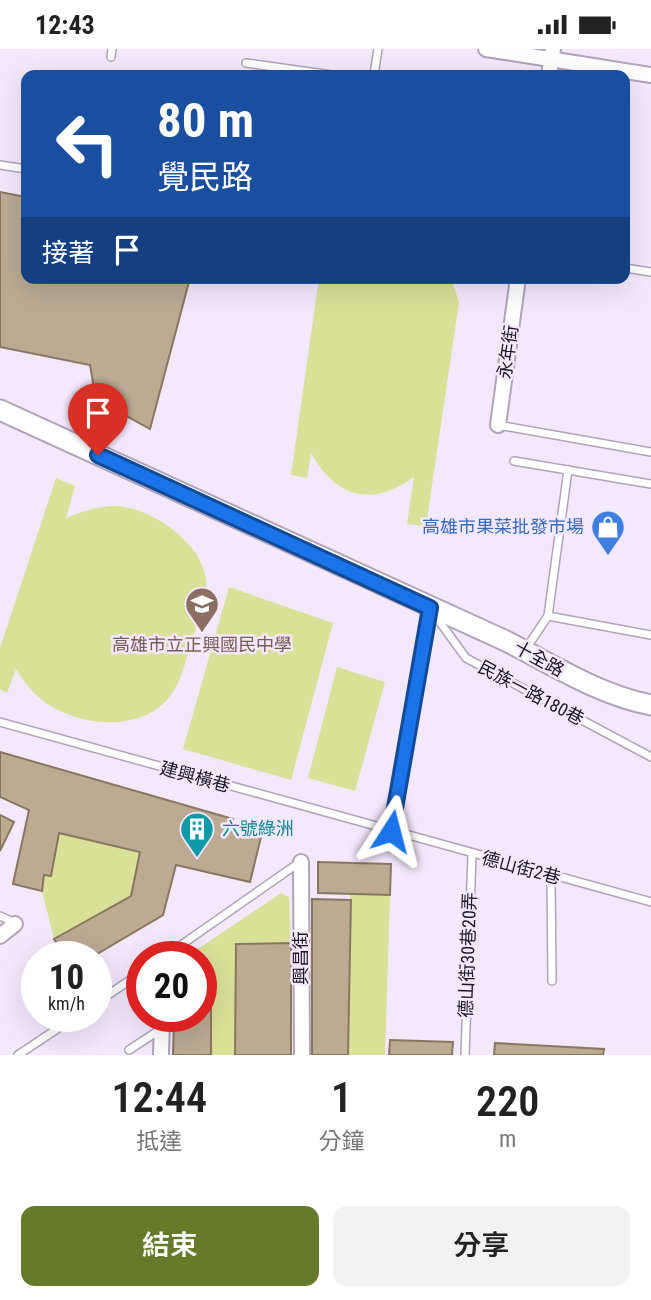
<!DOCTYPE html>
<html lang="zh-TW">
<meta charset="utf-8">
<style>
:root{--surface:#fff;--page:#f2f2f2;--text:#222;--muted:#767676;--accent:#657b2b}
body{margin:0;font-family:"Roboto Condensed","Noto Sans TC",sans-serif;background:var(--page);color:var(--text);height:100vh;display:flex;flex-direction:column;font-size:26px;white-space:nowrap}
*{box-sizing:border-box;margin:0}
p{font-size:23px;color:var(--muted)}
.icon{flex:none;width:38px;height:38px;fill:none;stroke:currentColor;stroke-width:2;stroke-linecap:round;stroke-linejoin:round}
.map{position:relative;height:1006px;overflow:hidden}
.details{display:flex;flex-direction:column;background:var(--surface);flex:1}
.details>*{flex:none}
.top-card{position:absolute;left:21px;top:21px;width:609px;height:214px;border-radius:14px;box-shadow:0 7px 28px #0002;background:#1a4fa0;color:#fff;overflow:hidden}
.speed{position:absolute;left:21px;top:892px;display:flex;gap:14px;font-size:35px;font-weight:700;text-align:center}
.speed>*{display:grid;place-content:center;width:91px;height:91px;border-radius:50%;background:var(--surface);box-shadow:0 7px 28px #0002;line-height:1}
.speed small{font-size:18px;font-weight:400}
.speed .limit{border:10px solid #d22;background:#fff;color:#111}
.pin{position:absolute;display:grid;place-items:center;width:60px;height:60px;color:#fff;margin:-72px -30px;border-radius:50% 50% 50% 0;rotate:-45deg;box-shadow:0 0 7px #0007}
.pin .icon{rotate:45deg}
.me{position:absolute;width:77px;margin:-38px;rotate:9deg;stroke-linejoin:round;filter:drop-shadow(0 0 5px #0008)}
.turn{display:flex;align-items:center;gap:24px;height:147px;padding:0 21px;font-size:32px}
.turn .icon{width:91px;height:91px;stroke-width:2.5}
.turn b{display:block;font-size:49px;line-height:60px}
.then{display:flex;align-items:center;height:66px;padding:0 21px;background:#0003;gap:14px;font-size:26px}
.eta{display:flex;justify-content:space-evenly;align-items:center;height:119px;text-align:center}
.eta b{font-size:42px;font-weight:600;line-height:49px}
.cta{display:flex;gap:14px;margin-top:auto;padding:14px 21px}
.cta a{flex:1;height:80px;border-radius:14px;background:var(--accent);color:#fff;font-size:28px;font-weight:600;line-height:80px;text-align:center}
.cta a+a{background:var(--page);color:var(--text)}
.status{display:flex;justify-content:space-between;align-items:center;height:49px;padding:0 35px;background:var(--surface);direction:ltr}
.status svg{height:19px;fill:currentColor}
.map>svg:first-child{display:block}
</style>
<div class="status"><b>12:43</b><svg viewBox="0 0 49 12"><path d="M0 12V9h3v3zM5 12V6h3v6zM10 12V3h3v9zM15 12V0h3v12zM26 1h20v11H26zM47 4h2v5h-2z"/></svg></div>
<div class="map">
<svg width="651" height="1006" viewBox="0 0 651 1006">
<rect width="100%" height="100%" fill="#f4e8fd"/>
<g fill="#d9e198">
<path d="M319 229H451L459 253 426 477 407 475 414 428C372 458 337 450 311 404L307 429 291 426Z"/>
<path d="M56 429 75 437 66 469C81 463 95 458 112 457 147 456 197 490 205 525 210 546 200 568 193 588 187 605 183 628 173 643 154 672 118 677 87 671 55 664 32 648 16 620L7 644 0 640V599Z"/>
<path d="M229 538 333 574 291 731 183 700Z"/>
<path d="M337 618 385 633 355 742 308 729Z"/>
<path d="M59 784 140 803 131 847 54 890 42 842 44 826H51Z"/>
<path d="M281 844 289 848 291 894 236 896 235 1006H211V941L201 940V908H186Z"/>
<path d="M350 845 390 846 385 1006H348Z"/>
</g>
<g fill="#bcaa92" stroke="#887861" stroke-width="2">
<path d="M0 143 26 148V229H190L150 380 96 350 90 316 0 298Z"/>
<path d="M0 703 233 770 230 781 261 788 250 833 176 816 163 866 92 908H66L54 890 131 847 140 803 59 784 51 827 44 826 42 842 13 835 29 761 0 748Z"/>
<path d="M0 766 14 773 0 802Z"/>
<path d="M318 813 391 815 390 846 318 844Z"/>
<path d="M312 850 351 851 348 1006H312Z"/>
<path d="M291 894V1006H235L236 895Z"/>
<path d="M201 940 211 941V1006H173L174 968H201Z"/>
<path d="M390 991 453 993 452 1006H389Z"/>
<path d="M495 994 604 1000 603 1006H494Z"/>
</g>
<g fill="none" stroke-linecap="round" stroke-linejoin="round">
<g stroke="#b1a3bc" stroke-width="10">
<g id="lane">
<path d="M111 8 112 0"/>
<path d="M246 14 332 26"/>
<path d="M374 26 378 0"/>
<path d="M0 116 26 120"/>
<path d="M625 219 651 223"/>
<path d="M498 376 651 403"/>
<path d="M514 412 651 435"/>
<path d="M434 565 466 609 651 708"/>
<path d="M548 567 651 586"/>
<path d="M525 601 548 567 568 421"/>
<path d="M0 673 651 853"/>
<path d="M391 782 430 560"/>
<path d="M551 827 552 932"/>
<path d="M0 867 15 874"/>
<path d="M164 908 300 813"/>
<path d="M96 954 142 923"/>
<path d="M129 1001 161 980"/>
<path d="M18 1006 75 968"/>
<path d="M465 1006 472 806"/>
</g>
</g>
<g stroke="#b1a3bc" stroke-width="18">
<g id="street">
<path d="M486 0 651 26"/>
<path d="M549 26 553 0"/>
<path d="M498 376 518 229"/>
<path d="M301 813 302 1006"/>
<path d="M0 887 15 875"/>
<path d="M161 1006 162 968"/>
</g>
</g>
<g stroke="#b1a3bc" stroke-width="23">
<path id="secondary" d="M0 361 506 592C553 616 599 646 651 656"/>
</g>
<use href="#lane" stroke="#fff" stroke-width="7"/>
<use href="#street" stroke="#fff" stroke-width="14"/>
<use href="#secondary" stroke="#fff" stroke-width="19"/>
</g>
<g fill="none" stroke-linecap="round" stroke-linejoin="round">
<g stroke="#114b97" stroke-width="18">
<path id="route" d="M98 406 430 559 391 782"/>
</g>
<use href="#route" stroke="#1a73e8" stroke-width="12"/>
</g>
<defs>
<g id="shop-pin" transform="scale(1.75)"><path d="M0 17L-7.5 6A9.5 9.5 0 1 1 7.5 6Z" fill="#3f7fe0" stroke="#f4e8fd"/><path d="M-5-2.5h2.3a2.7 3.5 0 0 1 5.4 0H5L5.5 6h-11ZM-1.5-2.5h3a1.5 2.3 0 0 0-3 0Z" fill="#fff"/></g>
<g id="school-pin" transform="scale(1.75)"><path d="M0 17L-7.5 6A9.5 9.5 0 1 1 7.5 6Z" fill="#8d6e63" stroke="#f4e8fd"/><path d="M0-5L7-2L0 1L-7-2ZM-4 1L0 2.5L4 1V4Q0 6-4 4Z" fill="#fff"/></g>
<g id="building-pin" transform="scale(1.75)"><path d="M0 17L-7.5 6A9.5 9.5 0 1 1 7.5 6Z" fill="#0f9aa8" stroke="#f4e8fd"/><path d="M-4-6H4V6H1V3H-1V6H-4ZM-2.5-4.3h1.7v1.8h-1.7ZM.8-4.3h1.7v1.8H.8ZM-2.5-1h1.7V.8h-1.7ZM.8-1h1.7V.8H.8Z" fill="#fff"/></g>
</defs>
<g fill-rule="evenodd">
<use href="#shop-pin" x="608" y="478"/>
<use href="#school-pin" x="202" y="555"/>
<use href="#building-pin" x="197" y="780"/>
</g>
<g text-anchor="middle" stroke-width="5" stroke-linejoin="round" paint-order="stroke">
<g font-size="18" fill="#1c1620" stroke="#f4e8fd">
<text transform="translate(508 303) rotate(-82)" y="6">永年街</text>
<text transform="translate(539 610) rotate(29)" y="6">十全路</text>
<text transform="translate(531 644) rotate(28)" y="6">民族一路180巷</text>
<text transform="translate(195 728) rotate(15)" y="6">建興橫巷</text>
<text transform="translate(521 819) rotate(15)" y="6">德山街2巷</text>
<text transform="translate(468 906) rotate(-88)" y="6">德山街30巷20弄</text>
<text transform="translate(301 909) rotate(-90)" y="6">興昌街</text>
</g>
<g font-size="18" fill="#366cbe" stroke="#f4e8fd" text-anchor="end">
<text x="584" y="484">高雄市果菜批發市場</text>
</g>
<g font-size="18" fill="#785e54" stroke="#f4e8fd">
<text x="202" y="602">高雄市立正興國民中學</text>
</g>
<g font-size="18" fill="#0d838f" stroke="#f4e8fd" text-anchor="start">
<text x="222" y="786">六號綠洲</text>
</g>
</g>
</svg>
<div class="speed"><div>10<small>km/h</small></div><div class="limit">20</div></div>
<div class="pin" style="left:98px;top:406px;background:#d93025"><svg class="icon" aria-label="arrive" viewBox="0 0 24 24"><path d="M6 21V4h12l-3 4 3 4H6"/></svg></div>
<svg class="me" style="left:391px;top:782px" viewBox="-20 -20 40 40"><path d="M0-17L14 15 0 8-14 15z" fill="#1a73e8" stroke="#fff" stroke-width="4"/></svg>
<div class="top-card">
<div class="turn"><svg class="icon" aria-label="left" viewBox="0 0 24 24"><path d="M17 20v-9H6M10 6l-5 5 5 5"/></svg><div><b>80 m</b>覺民路</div></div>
<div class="then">接著<svg class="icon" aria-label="arrive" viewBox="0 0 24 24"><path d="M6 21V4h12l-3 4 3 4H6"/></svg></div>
</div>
</div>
<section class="details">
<div class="eta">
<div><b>12:44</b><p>抵達</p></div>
<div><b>1</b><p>分鐘</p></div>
<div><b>220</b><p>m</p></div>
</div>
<div class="cta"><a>結束</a><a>分享</a></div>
</section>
